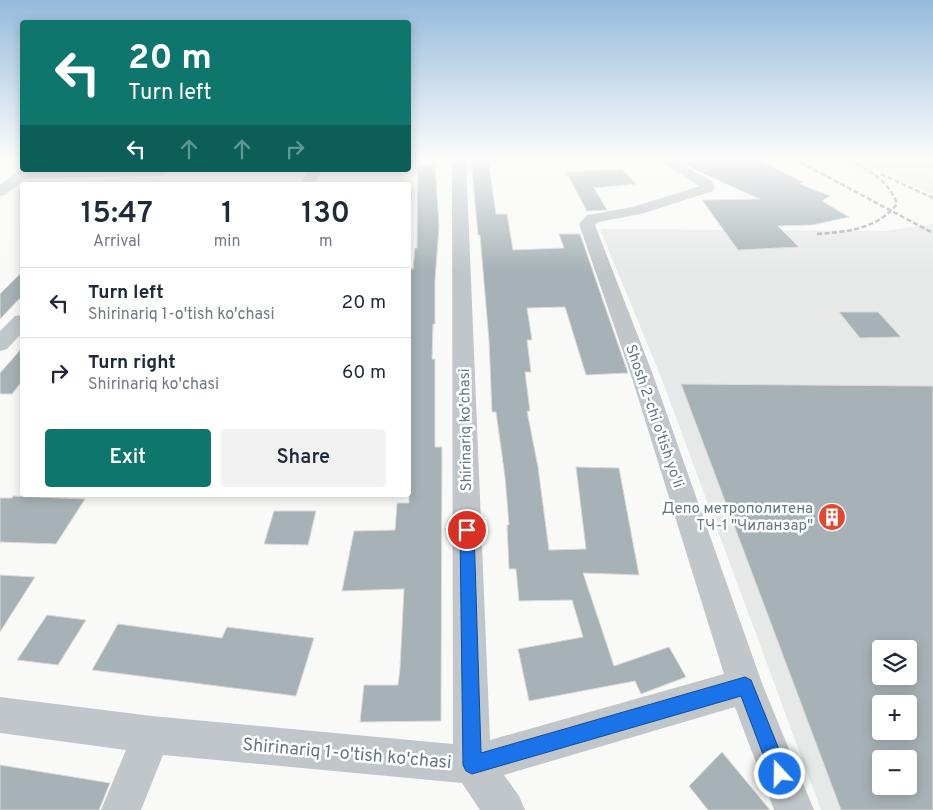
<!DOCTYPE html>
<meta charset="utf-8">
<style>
:root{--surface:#fff;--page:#f2f2f3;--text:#1f2937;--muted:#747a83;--line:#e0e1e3;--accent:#0f766e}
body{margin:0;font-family:Overpass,sans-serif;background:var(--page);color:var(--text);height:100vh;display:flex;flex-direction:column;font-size:19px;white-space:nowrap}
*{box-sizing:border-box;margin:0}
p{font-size:16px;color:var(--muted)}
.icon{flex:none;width:28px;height:28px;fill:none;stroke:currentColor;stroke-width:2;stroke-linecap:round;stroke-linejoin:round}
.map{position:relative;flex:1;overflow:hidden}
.sheet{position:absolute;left:20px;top:182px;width:391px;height:315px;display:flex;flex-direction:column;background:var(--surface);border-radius:5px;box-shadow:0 2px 12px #0003}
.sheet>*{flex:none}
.hud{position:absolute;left:20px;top:20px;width:391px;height:152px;border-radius:5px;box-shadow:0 2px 12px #0003;background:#0f766e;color:#fff;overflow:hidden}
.buttons{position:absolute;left:872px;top:640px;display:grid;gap:10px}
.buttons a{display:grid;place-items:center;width:45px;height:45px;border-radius:5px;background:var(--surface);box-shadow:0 2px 12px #0003;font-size:25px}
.pin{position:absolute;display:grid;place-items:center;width:42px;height:42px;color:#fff;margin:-21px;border:2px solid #fff;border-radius:50%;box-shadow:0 1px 5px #0007}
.me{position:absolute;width:55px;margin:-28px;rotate:339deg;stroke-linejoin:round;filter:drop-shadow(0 0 4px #0008)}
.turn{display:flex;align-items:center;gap:18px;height:105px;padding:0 25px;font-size:22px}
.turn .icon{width:65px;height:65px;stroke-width:2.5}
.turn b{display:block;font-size:35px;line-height:42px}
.lanes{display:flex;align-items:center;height:48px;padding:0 25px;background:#0003;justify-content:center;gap:25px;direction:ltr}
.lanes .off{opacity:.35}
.eta{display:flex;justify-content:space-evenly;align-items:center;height:85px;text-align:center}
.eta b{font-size:30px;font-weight:600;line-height:35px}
.action{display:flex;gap:10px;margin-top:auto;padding:10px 25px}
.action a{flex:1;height:58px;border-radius:5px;background:var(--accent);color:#fff;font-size:20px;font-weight:600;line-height:58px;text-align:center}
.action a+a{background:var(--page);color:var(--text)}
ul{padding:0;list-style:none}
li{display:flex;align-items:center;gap:15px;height:70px;padding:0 25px;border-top:1px solid var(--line)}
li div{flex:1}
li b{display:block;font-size:19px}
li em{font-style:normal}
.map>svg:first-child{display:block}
</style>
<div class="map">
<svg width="933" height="810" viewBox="0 0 933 810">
<rect width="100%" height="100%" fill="#f9f9f7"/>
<g fill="#e7e9e8" fill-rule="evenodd">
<path d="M853 159H933V195Z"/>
<path d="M933 224V810H821L661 377 600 229 885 231ZM881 649H909V676H881ZM881 704H909V731H881ZM881 759H909V786H881Z"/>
</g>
<g fill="#a7b2b6" stroke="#dbdbd9" fill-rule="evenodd">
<path d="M471 159H488L496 214H507L513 250 564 248 559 234H580L628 373 586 375 565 307 527 308 532 340H527L531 372H525L530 411H527L538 467 549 550 586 549 576 467 619 468 639 575 583 573 614 666 669 647 686 677 641 694 635 681 529 701 518 649 583 637 572 600 519 601 516 569H509L507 525H509L505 477 496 412H492L489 341 480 235H478Z"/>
<path d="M675 159H745L751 161 757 159 803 182 800 184 830 196 822 201 849 217 812 225 778 226 799 247 738 250 702 200 760 199 704 174Z"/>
<path d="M418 165H435L439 226 435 281V324H433L432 359H435V447H442L441 721 360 722 364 685H398L400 668 404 589 342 591 354 531 395 530 397 503H409V269H413L415 248H417Z"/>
<path d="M622 169 636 184 594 188 607 210 587 211 566 172Z"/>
<path d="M22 272V296L0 319V294Z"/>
<path d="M839 312H878L901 337 860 338Z"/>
<path d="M22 348V381L12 394H0V373Z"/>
<path d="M681 384 933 386V810H841ZM881 649H909V676H881ZM881 704H909V731H881ZM881 759H909V786H881Z"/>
<path d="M13 496 85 499 56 544 0 542V498H12Z"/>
<path d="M274 511H316L308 545 264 544Z"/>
<path d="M0 575 35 577 0 632Z"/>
<path d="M47 615 86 620 58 665 17 660Z"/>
<path d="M118 624 222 638 227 627 314 638 296 696 92 670Z"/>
<path d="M722 752 770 810H708L689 786Z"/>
<path d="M0 765 110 783 99 810H0Z"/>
</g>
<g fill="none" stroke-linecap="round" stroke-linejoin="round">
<g fill="#c0c6c9" fill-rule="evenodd">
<path d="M452 159H466L490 740 724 674 631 375 579 224 587 215 633 207 700 186 656 159H672L712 181 715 188 713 191 641 214 598 222 595 225 653 375 763 686 814 810H774L735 707 504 775 519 796 525 810H480L462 783 163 755 141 810H101L126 750 0 733V697L152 716 453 744Z"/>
<path d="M22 170H166L167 172 160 176 26 178 5 195 0 196V185L18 171Z"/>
<path d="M308 170H322L315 185H301Z"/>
<path d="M22 315V333L7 349 0 351V331L15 316Z"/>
</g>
<g stroke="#a2aaaf" stroke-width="2.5" stroke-dasharray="5 2.5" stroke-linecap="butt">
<path d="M794 159 933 233"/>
<path d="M881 174 933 198"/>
<path d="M817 234C847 232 877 229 897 204 889 181 870 171 850 160"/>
</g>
</g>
<linearGradient id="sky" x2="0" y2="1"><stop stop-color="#95bbdc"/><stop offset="0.58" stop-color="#fcfcfb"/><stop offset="1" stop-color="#fcfcfb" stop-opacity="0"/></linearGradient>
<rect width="933" height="272" fill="url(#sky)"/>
<path fill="#1a73e8" stroke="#114b97" d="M467 524 472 526 474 530 481 753 745 677 751 680 789 774 787 781 780 784 773 781 741 696 472 774 466 771 463 765 460 530 462 526Z"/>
<defs>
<g id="building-disc" transform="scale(1.4375)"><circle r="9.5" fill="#e1482f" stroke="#fff"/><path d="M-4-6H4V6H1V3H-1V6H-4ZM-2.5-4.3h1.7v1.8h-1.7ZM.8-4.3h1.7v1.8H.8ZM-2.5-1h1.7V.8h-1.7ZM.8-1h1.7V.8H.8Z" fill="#fff"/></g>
</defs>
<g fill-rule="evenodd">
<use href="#building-disc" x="832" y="517"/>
</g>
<g text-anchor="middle" stroke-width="5" stroke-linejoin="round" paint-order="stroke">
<g font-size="15" fill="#657882" stroke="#fff">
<text transform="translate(655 416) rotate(71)" y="5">Shosh 2-chi o'tish yo'li</text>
<text transform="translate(465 430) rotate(-91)" y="5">Shirinariq ko'chasi</text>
</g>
<g font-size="15" fill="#657882" stroke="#fff" text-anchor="end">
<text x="813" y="513">Депо метрополитена<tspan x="813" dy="17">ТЧ-1 "Чиланзар"</tspan></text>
</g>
<g font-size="18" fill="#657882" stroke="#fff">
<text transform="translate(347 753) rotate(5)" y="6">Shirinariq 1-o'tish ko'chasi</text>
</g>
</g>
</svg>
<div class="buttons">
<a><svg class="icon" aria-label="layers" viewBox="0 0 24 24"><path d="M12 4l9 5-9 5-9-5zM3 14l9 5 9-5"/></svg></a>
<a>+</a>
<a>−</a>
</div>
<div class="pin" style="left:467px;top:530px;background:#d93025"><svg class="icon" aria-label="arrive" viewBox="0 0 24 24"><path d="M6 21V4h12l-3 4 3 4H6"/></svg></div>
<svg class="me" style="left:780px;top:774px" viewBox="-20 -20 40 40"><circle r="17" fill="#1a73e8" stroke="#fff" stroke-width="3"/><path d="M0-11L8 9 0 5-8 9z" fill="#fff"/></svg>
<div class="hud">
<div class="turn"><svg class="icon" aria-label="left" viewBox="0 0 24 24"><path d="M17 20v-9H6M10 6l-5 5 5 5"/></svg><div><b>20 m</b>Turn left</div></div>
<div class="lanes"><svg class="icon" aria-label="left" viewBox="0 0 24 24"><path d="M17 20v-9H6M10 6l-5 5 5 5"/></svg><svg class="icon off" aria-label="ahead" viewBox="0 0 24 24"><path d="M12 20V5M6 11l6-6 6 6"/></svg><svg class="icon off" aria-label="ahead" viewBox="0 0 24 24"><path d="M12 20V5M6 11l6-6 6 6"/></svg><svg class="icon off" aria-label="right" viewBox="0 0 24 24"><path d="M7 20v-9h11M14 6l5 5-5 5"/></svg></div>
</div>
<section class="sheet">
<div class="eta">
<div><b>15:47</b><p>Arrival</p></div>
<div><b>1</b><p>min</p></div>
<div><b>130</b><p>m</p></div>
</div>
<ul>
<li><svg class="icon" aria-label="left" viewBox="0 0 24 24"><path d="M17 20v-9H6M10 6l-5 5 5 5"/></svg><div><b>Turn left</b><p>Shirinariq 1-o'tish ko'chasi</p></div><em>20 m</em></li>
<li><svg class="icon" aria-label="right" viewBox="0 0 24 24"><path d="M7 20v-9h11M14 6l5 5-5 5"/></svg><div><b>Turn right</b><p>Shirinariq ko'chasi</p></div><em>60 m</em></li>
</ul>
<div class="action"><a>Exit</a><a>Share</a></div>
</section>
</div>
